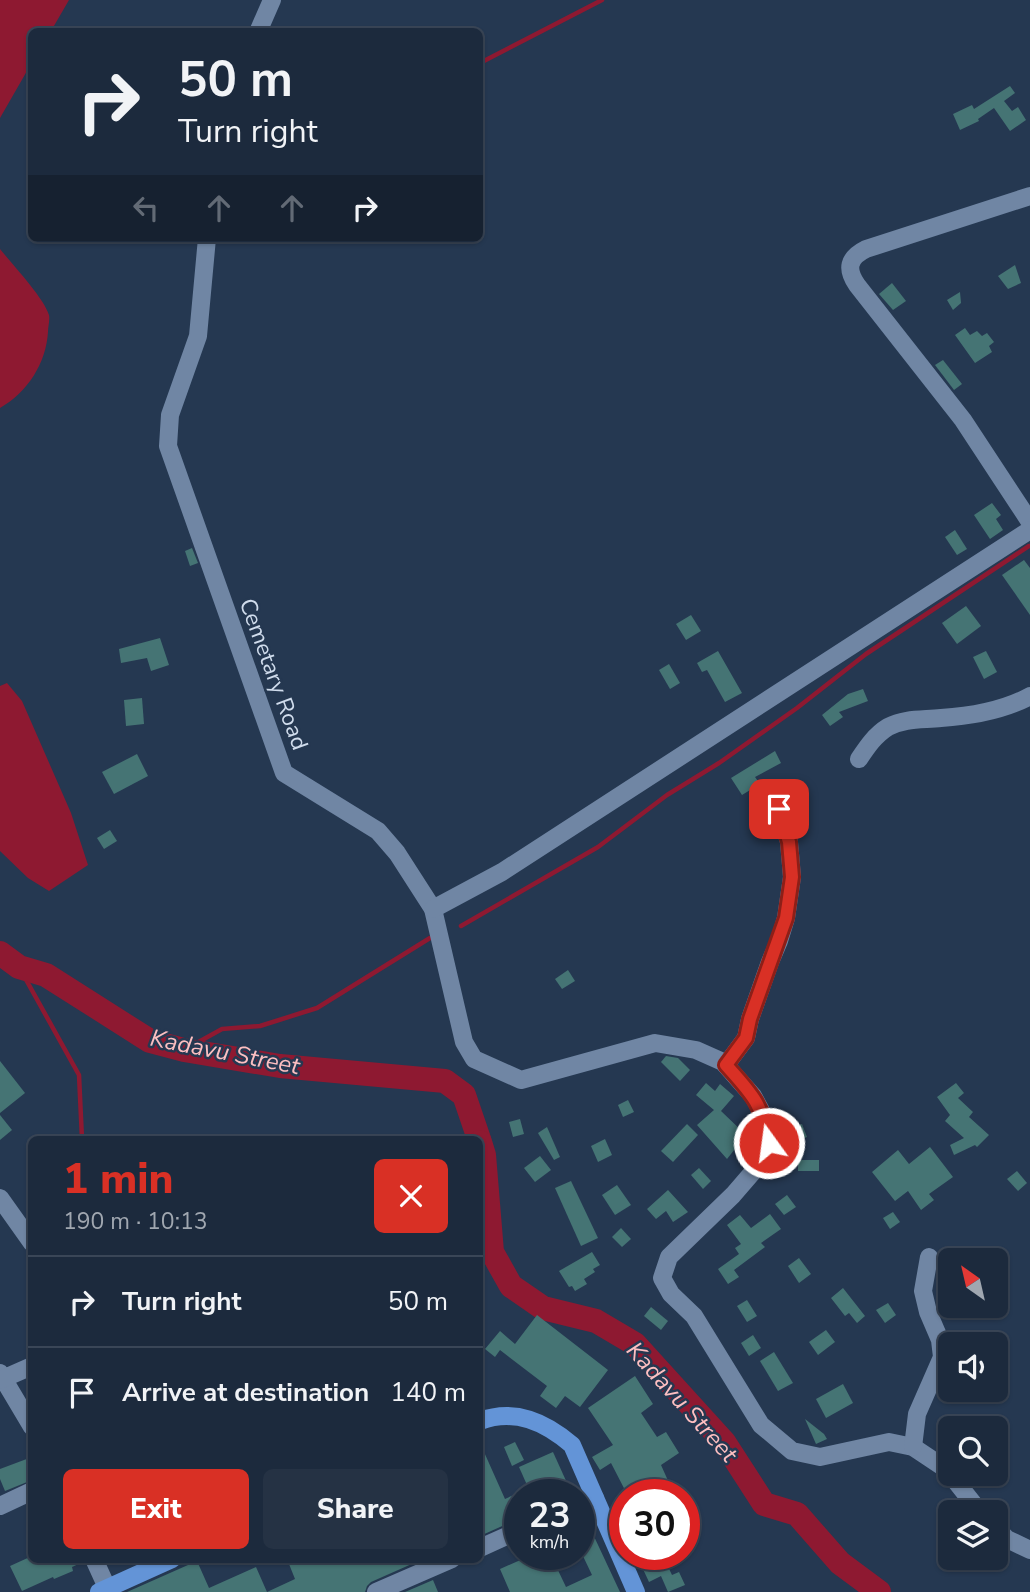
<!DOCTYPE html>
<meta charset="utf-8">
<style>
:root{--surface:#1c2a3d;--page:#253244;--text:#f1f3f6;--muted:#a0a7b0;--line:#3a4657;--accent:#d93025}
body{margin:0;font-family:"Nunito Sans",sans-serif;background:var(--page);color:var(--text);height:100vh;display:flex;flex-direction:column;font-size:26px;white-space:nowrap}
*{box-sizing:border-box;margin:0}
p{font-size:23px;color:var(--muted)}
.icon{flex:none;width:38px;height:38px;fill:none;stroke:currentColor;stroke-width:2;stroke-linecap:round;stroke-linejoin:round}
.map{position:relative;flex:1;overflow:hidden}
.details{position:absolute;left:28px;top:1136px;width:455px;height:427px;display:flex;flex-direction:column;background:var(--surface);border-radius:10px;box-shadow:0 2px 5px #0004,0 0 0 2px var(--line)}
.details>*{flex:none}
.guide{position:absolute;left:28px;top:28px;width:455px;height:214px;border-radius:10px;box-shadow:0 2px 5px #0004,0 0 0 2px var(--line);background:#1c2a3d;color:var(--text);overflow:hidden}
.needle{width:46px;rotate:326deg}
.buttons{position:absolute;left:938px;top:1248px;display:grid;gap:14px}
.buttons a{display:grid;place-items:center;width:70px;height:70px;border-radius:10px;background:var(--surface);box-shadow:0 2px 5px #0004,0 0 0 2px var(--line);font-size:35px}
.speed{position:absolute;left:504px;top:1479px;display:flex;gap:14px;font-size:35px;font-weight:700;text-align:center}
.speed>*{display:grid;place-content:center;width:91px;height:91px;border-radius:50%;background:var(--surface);box-shadow:0 2px 5px #0004,0 0 0 2px var(--line);line-height:1}
.speed small{font-size:18px;font-weight:400}
.speed .limit{border:10px solid #d22;background:#fff;color:#111}
.pin{position:absolute;display:grid;place-items:center;width:60px;height:60px;color:#fff;margin:-30px;border-radius:14px;box-shadow:0 4px 10px #0006}
.me{position:absolute;width:77px;margin:-38px;rotate:346deg;stroke-linejoin:round;filter:drop-shadow(0 0 5px #0008)}
.turn{display:flex;align-items:center;gap:24px;height:147px;padding:0 35px;font-size:32px}
.turn .icon{width:91px;height:91px;stroke-width:2.5}
.turn b{display:block;font-size:49px;line-height:60px}
.lanes{display:flex;align-items:center;height:66px;padding:0 35px;background:#0003;justify-content:center;gap:35px;direction:ltr}
.lanes .off{opacity:.35}
.round{display:grid;place-items:center;flex:none;width:74px;height:74px;border-radius:10px;background:var(--page)}
.overview{display:flex;align-items:center;justify-content:space-between;height:119px;padding:0 35px}
h1{font-size:42px;font-weight:800;line-height:52px;color:var(--accent)}
.cta{display:flex;gap:14px;margin-top:auto;padding:14px 35px}
.cta a{flex:1;height:80px;border-radius:10px;background:var(--accent);color:#fff;font-size:28px;font-weight:800;line-height:80px;text-align:center}
.cta a+a{background:var(--page);color:var(--text)}
ul{padding:0;list-style:none}
li{display:flex;align-items:center;gap:21px;height:91px;padding:0 35px;border-top:2px solid var(--line)}
li div{flex:1}
li b{display:block;font-size:26px}
li em{font-style:normal}
.map>svg:first-child{display:block}
</style>
<div class="map">
<svg width="1030" height="1592" viewBox="0 0 1030 1592">
<rect width="100%" height="100%" fill="#253851"/>
<g fill="#8e1931">
<path d="M0 0H69L51 31 32 32 31 64 0 118Z"/>
<path d="M0 249C12 264 44 298 49 315 50 320 48 327 48 332 46 363 28 392 0 408Z"/>
<path d="M7 683 22 701 71 813 88 865 49 891 28 878 0 851V686Z"/>
</g>
<g fill="none" stroke-linecap="round" stroke-linejoin="round">
<g stroke="#8e1931" stroke-width="4.5">
<path d="M480 63 602 0"/>
<path d="M461 926 598 847 667 795 719 763 797 708 866 654 1029 546"/>
<path d="M19 967 79 1075 82 1139"/>
<path d="M184 1050 222 1029 260 1026 317 1008 430 938"/>
</g>
<g stroke="#8e1931" stroke-width="24">
<path d="M0 953 19 967 46 975 150 1041 184 1050 280 1066 445 1081 464 1095 479 1139"/>
<path d="M480 1142 484 1155 492 1252 511 1286 543 1308 596 1321 635 1344 724 1442 764 1504 797 1514 840 1563 879 1592"/>
</g>
</g>
<g fill="#457474" fill-rule="evenodd">
<path d="M1010 86 1015 93 1004 101 1012 111 1018 107 1026 120 1010 131 994 108 978 119 979 121 960 130 953 114 972 105 974 109Z"/>
<path d="M1015 265 1021 283 1008 289 998 276Z"/>
<path d="M892 283 906 301 893 310 879 294Z"/>
<path d="M960 292 961 303 953 310 947 300Z"/>
<path d="M965 328 970 335 977 331 982 336 987 333 994 342 989 346 992 352 975 363 955 335Z"/>
<path d="M943 360 962 384 954 390 935 365Z"/>
<path d="M992 503 1001 515 996 519 1003 530 990 539 974 515Z"/>
<path d="M955 530 967 549 957 555 945 537Z"/>
<path d="M192 548 198 563 190 566 185 551Z"/>
<path d="M1024 560 1030 568V615L1002 575Z"/>
<path d="M966 606 981 626 957 644 942 623Z"/>
<path d="M691 615 701 631 686 640 676 624Z"/>
<path d="M160 638 169 665 151 671 147 658 121 663 119 649Z"/>
<path d="M718 651 742 693 725 702 707 670 702 672 697 663Z"/>
<path d="M986 651 997 672 984 679 973 657Z"/>
<path d="M669 664 680 683 670 689 659 670Z"/>
<path d="M863 689 868 701 839 712 843 717 830 726 822 715 848 694Z"/>
<path d="M142 698 144 724 126 726 124 700Z"/>
<path d="M775 751 781 763 755 777 760 784 742 795 731 778Z"/>
<path d="M137 754 148 776 114 794 102 772Z"/>
<path d="M110 830 117 841 104 849 97 838Z"/>
<path d="M568 970 575 981 562 989 555 979Z"/>
<path d="M666 1056 678 1058 690 1070 680 1081 661 1062Z"/>
<path d="M0 1061 25 1093 0 1113Z"/>
<path d="M706 1083 715 1091 720 1084 734 1096 721 1111 746 1135 727 1159 697 1125 714 1110 696 1095Z"/>
<path d="M956 1083 964 1093 958 1098 973 1112 969 1117 989 1135 977 1147 975 1145 954 1155 950 1145 964 1138 945 1121 950 1115 937 1097Z"/>
<path d="M628 1100 634 1112 623 1117 618 1105Z"/>
<path d="M0 1115 12 1130 0 1140Z"/>
<path d="M520 1119 524 1134 513 1137 509 1122Z"/>
<path d="M687 1124 698 1135 673 1162 661 1151Z"/>
<path d="M802 1124 807 1137 794 1142 789 1128Z"/>
<path d="M547 1127 560 1157 554 1160 538 1133Z"/>
<path d="M605 1139 612 1155 598 1162 591 1146Z"/>
<path d="M930 1147 953 1177 929 1194 934 1200 921 1210 908 1191 895 1201 872 1172 898 1150 909 1164Z"/>
<path d="M540 1156 551 1170 535 1182 524 1168Z"/>
<rect x="798" y="1160" width="21" height="11"/>
<path d="M699 1168 711 1181 703 1189 691 1175Z"/>
<path d="M1017 1171 1027 1183 1018 1191 1007 1179Z"/>
<path d="M571 1181 598 1238 581 1246 555 1188Z"/>
<path d="M617 1185 631 1205 615 1215 602 1195Z"/>
<path d="M668 1190 688 1212 673 1222 666 1211 656 1219 647 1209Z"/>
<path d="M787 1195 796 1207 784 1215 775 1204Z"/>
<path d="M893 1212 900 1222 890 1229 883 1218Z"/>
<path d="M770 1214 781 1229 761 1243 765 1247 734 1270 739 1277 728 1284 718 1269 739 1254 735 1248 741 1244 727 1225 740 1215 751 1228Z"/>
<path d="M621 1228 631 1239 622 1247 612 1237Z"/>
<path d="M592 1252 600 1265 593 1269 595 1272 584 1279 587 1284 575 1291 572 1286 569 1287 559 1271Z"/>
<path d="M799 1258 811 1274 799 1283 788 1266Z"/>
<path d="M843 1288 865 1316 857 1323 849 1313 845 1316 831 1298Z"/>
<path d="M747 1300 757 1316 747 1322 737 1306Z"/>
<path d="M888 1303 896 1315 885 1323 876 1310Z"/>
<path d="M651 1307 668 1321 661 1330 644 1316Z"/>
<path d="M537 1315 608 1370 580 1407 565 1396 556 1408 540 1396 547 1386 500 1350 495 1357 485 1349 500 1331 515 1344Z"/>
<path d="M826 1330 835 1342 818 1355 809 1342Z"/>
<path d="M753 1335 761 1348 749 1356 741 1343Z"/>
<path d="M774 1352 793 1383 778 1391 760 1361Z"/>
<path d="M635 1376 653 1404 641 1413 657 1437 666 1432 679 1453 661 1465 674 1494H627L611 1463 600 1470 592 1457 613 1445 588 1408Z"/>
<path d="M843 1384 853 1403 826 1418 816 1399Z"/>
<path d="M805 1419 824 1434 827 1439 816 1444Z"/>
<path d="M515 1442 524 1460 512 1466 504 1447Z"/>
<path d="M480 1443 505 1499 520 1492V1518L480 1536Z"/>
<path d="M553 1452 572 1494H531L519 1467Z"/>
<path d="M32 1457V1480L5 1491 0 1479V1469Z"/>
<path d="M584 1515 620 1592H510L500 1569 534 1554H579V1516ZM582 1554 592 1575 566 1587 556 1566Z"/>
<path d="M636 1554H662L672 1575 679 1572 685 1585 668 1592 661 1576 649 1582Z"/>
<path d="M32 1556V1559H83V1562L72 1567 73 1571 54 1579 53 1577 22 1591 10 1566Z"/>
<path d="M287 1559H423L371 1582 367 1586 365 1592H127L197 1561 209 1588 256 1567 267 1592 295 1579Z"/>
<path d="M433 1580 438 1592H405Z"/>
</g>
<g fill="none" stroke-linecap="round" stroke-linejoin="round">
<g stroke="#7086a4" stroke-width="18">
<path d="M258 32 272 0"/>
<path d="M1030 196 866 249C848 258 846 269 857 285L963 420 1030 522"/>
<path d="M207 238 198 336 170 415 168 446 284 773 378 831 397 853 433 909 464 1042 474 1059 521 1080 655 1043 696 1050 723 1062 753 1096 765 1118 769 1143 764 1159 733 1195 669 1257 662 1278 671 1294 694 1316 761 1425 792 1451 820 1457 889 1442 913 1447 946 1469 980 1512"/>
<path d="M859 759C867 747 875 735 888 727 905 718 922 720 941 718 971 716 1003 711 1030 696"/>
<path d="M433 909 502 872 1030 530"/>
<path d="M726 1065 746 1038 750 1019 770 962 779 941 786 918 792 877 789 842 779 809"/>
<path d="M0 1198 32 1243"/>
<path d="M0 1373 32 1427"/>
<path d="M0 1380 32 1366"/>
<path d="M913 1447 917 1414 942 1357 940 1340 928 1312 923 1291 929 1257"/>
<path d="M579 1505 595 1498"/>
<path d="M0 1506 32 1491"/>
<path d="M996 1528 1007 1539 1030 1550"/>
<path d="M480 1548 520 1530"/>
<path d="M94 1559 109 1592"/>
<path d="M376 1592 452 1559"/>
</g>
<g stroke="#6394d7" stroke-width="18">
<path d="M480 1421C515 1408 545 1422 572 1445L636 1592"/>
<path d="M99 1592 172 1559"/>
</g>
</g>
<g fill="none" stroke-linecap="round" stroke-linejoin="round">
<g stroke="#8d1f18" stroke-width="18">
<path id="route" d="M769 1143C763 1104 751 1093 726 1065L746 1038 750 1019 786 918 792 877 789 842 779 809"/>
</g>
<use href="#route" stroke="#d93025" stroke-width="12"/>
</g>
<g text-anchor="middle" stroke-width="5" stroke-linejoin="round" paint-order="stroke">
<g font-size="23" fill="#d0dcec" stroke="#253851">
<text transform="translate(274 674) rotate(70)" y="8">Cemetary Road</text>
</g>
<g font-size="24" font-style="italic" fill="#fdbfc1" stroke="#253851">
<text transform="translate(225 1052) rotate(11)" y="8">Kadavu Street</text>
<text transform="translate(682 1402) rotate(48)" y="8">Kadavu Street</text>
</g>
</g>
</svg>
<div class="buttons">
<a><svg class="needle" viewBox="-14 -14 28 28"><path d="M0-13l5 13h-10z" fill="#e53935"/><path d="M0 13l5-13h-10z" fill="#a0a7b0"/></svg></a>
<a><svg class="icon" aria-label="sound" viewBox="0 0 24 24"><path d="M4 9h4l5-4v14l-5-4H4zM17 9q2 3 0 6"/></svg></a>
<a><svg class="icon" aria-label="search" viewBox="0 0 24 24"><circle cx="10" cy="10" r="6"/><path d="M15 15l6 6"/></svg></a>
<a><svg class="icon" aria-label="layers" viewBox="0 0 24 24"><path d="M12 4l9 5-9 5-9-5zM3 14l9 5 9-5"/></svg></a>
</div>
<div class="speed"><div>23<small>km/h</small></div><div class="limit">30</div></div>
<div class="pin" style="left:779px;top:809px;background:#d93025"><svg class="icon" aria-label="arrive" viewBox="0 0 24 24"><path d="M6 21V4h12l-3 4 3 4H6"/></svg></div>
<svg class="me" style="left:769px;top:1143px" viewBox="-20 -20 40 40"><circle r="17" fill="#d93025" stroke="#fff" stroke-width="3"/><path d="M0-11L8 9 0 5-8 9z" fill="#fff"/></svg>
<div class="guide">
<div class="turn"><svg class="icon" aria-label="right" viewBox="0 0 24 24"><path d="M7 20v-9h11M14 6l5 5-5 5"/></svg><div><b>50 m</b>Turn right</div></div>
<div class="lanes"><svg class="icon off" aria-label="left" viewBox="0 0 24 24"><path d="M17 20v-9H6M10 6l-5 5 5 5"/></svg><svg class="icon off" aria-label="ahead" viewBox="0 0 24 24"><path d="M12 20V5M6 11l6-6 6 6"/></svg><svg class="icon off" aria-label="ahead" viewBox="0 0 24 24"><path d="M12 20V5M6 11l6-6 6 6"/></svg><svg class="icon" aria-label="right" viewBox="0 0 24 24"><path d="M7 20v-9h11M14 6l5 5-5 5"/></svg></div>
</div>
<section class="details">
<div class="overview"><div><h1>1 min</h1><p>190 m · 10:13</p></div><a class="round" style="background:#d93025;color:#fff"><svg class="icon" aria-label="close" viewBox="0 0 24 24"><path d="M6 6l12 12M18 6L6 18"/></svg></a></div>
<ul>
<li><svg class="icon" aria-label="right" viewBox="0 0 24 24"><path d="M7 20v-9h11M14 6l5 5-5 5"/></svg><div><b>Turn right</b></div><em>50 m</em></li>
<li><svg class="icon" aria-label="arrive" viewBox="0 0 24 24"><path d="M6 21V4h12l-3 4 3 4H6"/></svg><div><b>Arrive at destination</b></div><em>140 m</em></li>
</ul>
<div class="cta"><a>Exit</a><a>Share</a></div>
</section>
</div>
